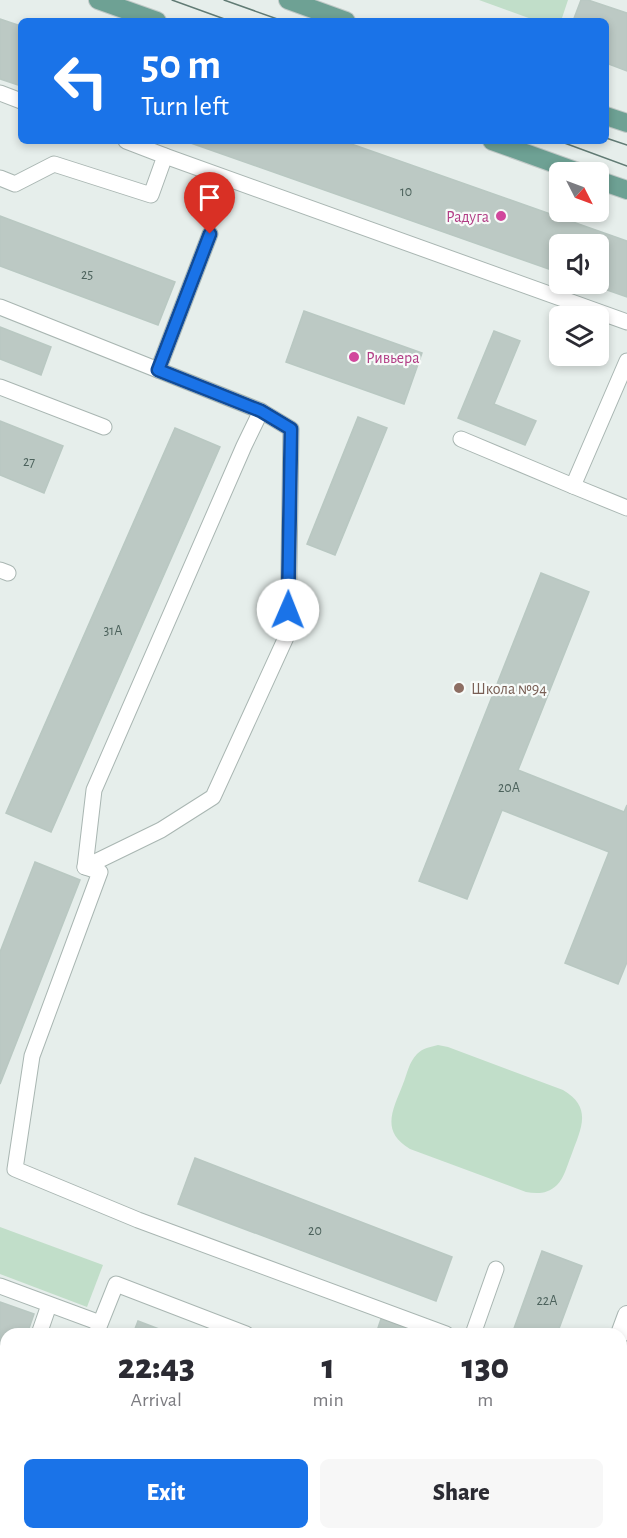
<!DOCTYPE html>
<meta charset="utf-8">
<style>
:root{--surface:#fff;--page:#f7f7f7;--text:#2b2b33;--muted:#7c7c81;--accent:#1a73e8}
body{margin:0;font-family:"Alegreya Sans",sans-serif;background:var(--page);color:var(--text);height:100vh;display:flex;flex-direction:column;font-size:22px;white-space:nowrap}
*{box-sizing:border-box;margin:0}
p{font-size:20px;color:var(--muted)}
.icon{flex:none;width:33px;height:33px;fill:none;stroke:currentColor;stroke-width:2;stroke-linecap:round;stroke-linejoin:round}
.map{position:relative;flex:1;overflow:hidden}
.drawer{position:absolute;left:0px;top:1328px;width:627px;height:212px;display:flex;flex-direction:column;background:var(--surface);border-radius:18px 18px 0 0;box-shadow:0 3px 9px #0003}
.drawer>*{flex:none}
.guide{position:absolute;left:18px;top:18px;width:591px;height:126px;border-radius:9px;box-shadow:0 3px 9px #0003;background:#1a73e8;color:#fff;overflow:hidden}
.needle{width:39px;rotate:132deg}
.buttons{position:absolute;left:549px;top:162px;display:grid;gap:12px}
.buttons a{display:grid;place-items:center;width:60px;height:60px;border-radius:9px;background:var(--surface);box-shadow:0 3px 9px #0003;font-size:30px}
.pin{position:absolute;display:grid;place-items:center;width:51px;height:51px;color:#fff;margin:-62px -26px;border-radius:50% 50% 50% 0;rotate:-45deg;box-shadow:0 0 6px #0007}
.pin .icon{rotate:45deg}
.me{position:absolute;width:66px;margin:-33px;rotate:1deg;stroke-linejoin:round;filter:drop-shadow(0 0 4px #0008)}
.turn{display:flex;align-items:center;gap:21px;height:126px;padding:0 24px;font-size:27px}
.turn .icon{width:78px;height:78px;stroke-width:2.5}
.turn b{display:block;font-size:42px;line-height:51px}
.eta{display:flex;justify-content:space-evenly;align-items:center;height:102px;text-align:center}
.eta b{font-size:36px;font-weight:800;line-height:42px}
.action{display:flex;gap:12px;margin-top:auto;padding:12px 24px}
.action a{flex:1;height:69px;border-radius:9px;background:var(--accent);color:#fff;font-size:24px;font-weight:800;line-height:69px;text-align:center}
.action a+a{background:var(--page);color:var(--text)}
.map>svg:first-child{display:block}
</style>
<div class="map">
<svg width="627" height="1538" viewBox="0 0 627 1538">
<rect width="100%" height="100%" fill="#e6eeeb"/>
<g fill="#c1dec9">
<path d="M479 0H568L561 21H537Z"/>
<path d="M438 1045 448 1047 563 1090C594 1108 580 1130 571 1156 567 1166 564 1178 557 1185 548 1194 537 1194 526 1192L410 1149C380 1131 393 1110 403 1084 407 1074 409 1062 417 1054 423 1048 430 1047 438 1045Z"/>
<path d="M0 1227 103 1265 87 1307 0 1274Z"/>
</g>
<g fill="#bcc9c4" stroke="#b9c8c2" stroke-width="1.5">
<path d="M581 0H588L627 13V71L606 63V21H573Z"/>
<path d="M0 19 21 26V86L0 79Z"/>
<path d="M185 141H343L627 241V297L590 284H598V244H560V273Z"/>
<path d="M0 216 175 282 158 325 0 266Z"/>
<path d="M304 311 422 353 404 404 286 362Z"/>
<path d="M0 327 51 347 41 375 0 359Z"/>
<path d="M494 331 520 341 494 404 536 421 525 445 458 418Z"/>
<path d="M358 417 387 428 335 555 307 544Z"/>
<path d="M0 421 63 446 44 493 0 475Z"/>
<path d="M175 428 220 447 51 832 6 813Z"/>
<path d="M541 573 589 592 518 770 624 812 627 805V962L618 984 565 963 609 852 502 810 467 899 419 881Z"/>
<path d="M35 862 80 880 0 1084V952Z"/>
<path d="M195 1158 452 1257 436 1301 178 1204Z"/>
<path d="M542 1251 582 1266 557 1334H512Z"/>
<path d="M0 1302 34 1314 27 1334H6V1391L0 1407Z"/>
<path d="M381 1319 420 1332V1334H376Z"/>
<path d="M138 1321 172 1334H133Z"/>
<path d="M621 1531 627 1534V1538H606L608 1533H621Z"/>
<path d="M58 1533H193L206 1538H64L57 1535Z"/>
</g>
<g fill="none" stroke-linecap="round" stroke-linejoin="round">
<g stroke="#a9b6b2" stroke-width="17">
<g id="service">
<path d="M0 93 21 101"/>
<path d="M165 156 627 322"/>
<path d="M0 178 15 184 54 164 151 195 165 156 126 141"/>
<path d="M0 307 261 411 244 446 94 790 85 867 100 872 32 1056 15 1169 138 1220 446 1334"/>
<path d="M627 361 573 486 627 508"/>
<path d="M158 370 210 234"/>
<path d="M0 387 104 427"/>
<path d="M461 439 573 486"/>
<path d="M0 570 8 573"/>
<path d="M85 867 161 830 213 797 288 633 291 429 261 411"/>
<path d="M0 1286 100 1323"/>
<path d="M39 1334 49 1305"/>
<path d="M96 1334 116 1284 246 1334"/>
<path d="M473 1334 496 1269"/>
<path d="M262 1533 275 1538"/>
<path d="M401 1538 403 1533"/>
</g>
</g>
<g stroke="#a9b6b2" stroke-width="20">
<g id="minor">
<path d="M620 1334 627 1315"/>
<path d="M621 1466 627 1472"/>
<path d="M562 1538 564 1533"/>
</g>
</g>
<g stroke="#c2cac8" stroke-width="20">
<g id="primary">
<path d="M98 0 157 21"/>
<path d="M288 0 346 21"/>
<path d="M606 116 627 123"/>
<path d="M492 141 578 172"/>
<path d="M598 180 627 190"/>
</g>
</g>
<use href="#service" stroke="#fff" stroke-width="15"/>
<use href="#minor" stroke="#fff" stroke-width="18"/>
<use href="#primary" stroke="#6ea194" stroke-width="18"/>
<g stroke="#617b74" stroke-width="1.5">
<path d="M172 0 230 21"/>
<path d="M224 0 283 21"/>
<path d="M606 138 627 145"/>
<path d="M559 141 627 166"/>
</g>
</g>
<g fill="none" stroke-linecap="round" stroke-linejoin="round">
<g stroke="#114b97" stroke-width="15">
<path id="route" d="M210 234 158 370 261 411 291 429 288 610"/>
</g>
<use href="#route" stroke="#1a73e8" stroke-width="10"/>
</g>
<g fill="#d1479c" stroke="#f7fbf9" stroke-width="2">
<circle cx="501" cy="216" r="6"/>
<circle cx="354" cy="357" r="6"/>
</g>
<circle fill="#8d6e63" stroke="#f7fbf9" stroke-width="2" cx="459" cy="688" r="6"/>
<g text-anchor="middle" stroke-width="4.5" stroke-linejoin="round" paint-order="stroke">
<g font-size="14" fill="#4c625c">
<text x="406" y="196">10</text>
<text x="87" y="279">25</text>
<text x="29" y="466">27</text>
<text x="113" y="635">31А</text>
<text x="509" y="792">20А</text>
<text x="315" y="1235">20</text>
<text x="547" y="1305">22А</text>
</g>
<g font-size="16" fill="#b23c85" stroke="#f7fbf9" text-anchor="end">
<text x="489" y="222">Радуга</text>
<text x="366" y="363" text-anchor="start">Ривьера</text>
</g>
<g font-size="16" fill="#785e54" stroke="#f7fbf9" text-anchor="start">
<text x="471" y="694">Школа №94</text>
</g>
</g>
</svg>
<div class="buttons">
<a><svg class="needle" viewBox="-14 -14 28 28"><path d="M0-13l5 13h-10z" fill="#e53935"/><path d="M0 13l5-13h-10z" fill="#7c7c81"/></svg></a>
<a><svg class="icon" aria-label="sound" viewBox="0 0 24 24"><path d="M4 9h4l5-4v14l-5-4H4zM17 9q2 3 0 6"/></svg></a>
<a><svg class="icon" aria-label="layers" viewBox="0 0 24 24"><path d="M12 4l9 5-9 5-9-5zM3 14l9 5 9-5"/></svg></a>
</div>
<div class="pin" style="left:210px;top:234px;background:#d93025"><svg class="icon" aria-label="arrive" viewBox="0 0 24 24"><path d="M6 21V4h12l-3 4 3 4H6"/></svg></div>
<svg class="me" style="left:288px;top:610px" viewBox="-20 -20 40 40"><circle r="19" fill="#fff"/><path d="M0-13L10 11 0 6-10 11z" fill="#1a73e8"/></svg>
<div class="guide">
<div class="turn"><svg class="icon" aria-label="left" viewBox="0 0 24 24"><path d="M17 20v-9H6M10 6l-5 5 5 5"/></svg><div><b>50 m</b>Turn left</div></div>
</div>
<section class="drawer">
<div class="eta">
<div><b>22:43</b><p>Arrival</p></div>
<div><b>1</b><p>min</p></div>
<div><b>130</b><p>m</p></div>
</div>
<div class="action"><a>Exit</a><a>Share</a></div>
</section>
</div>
